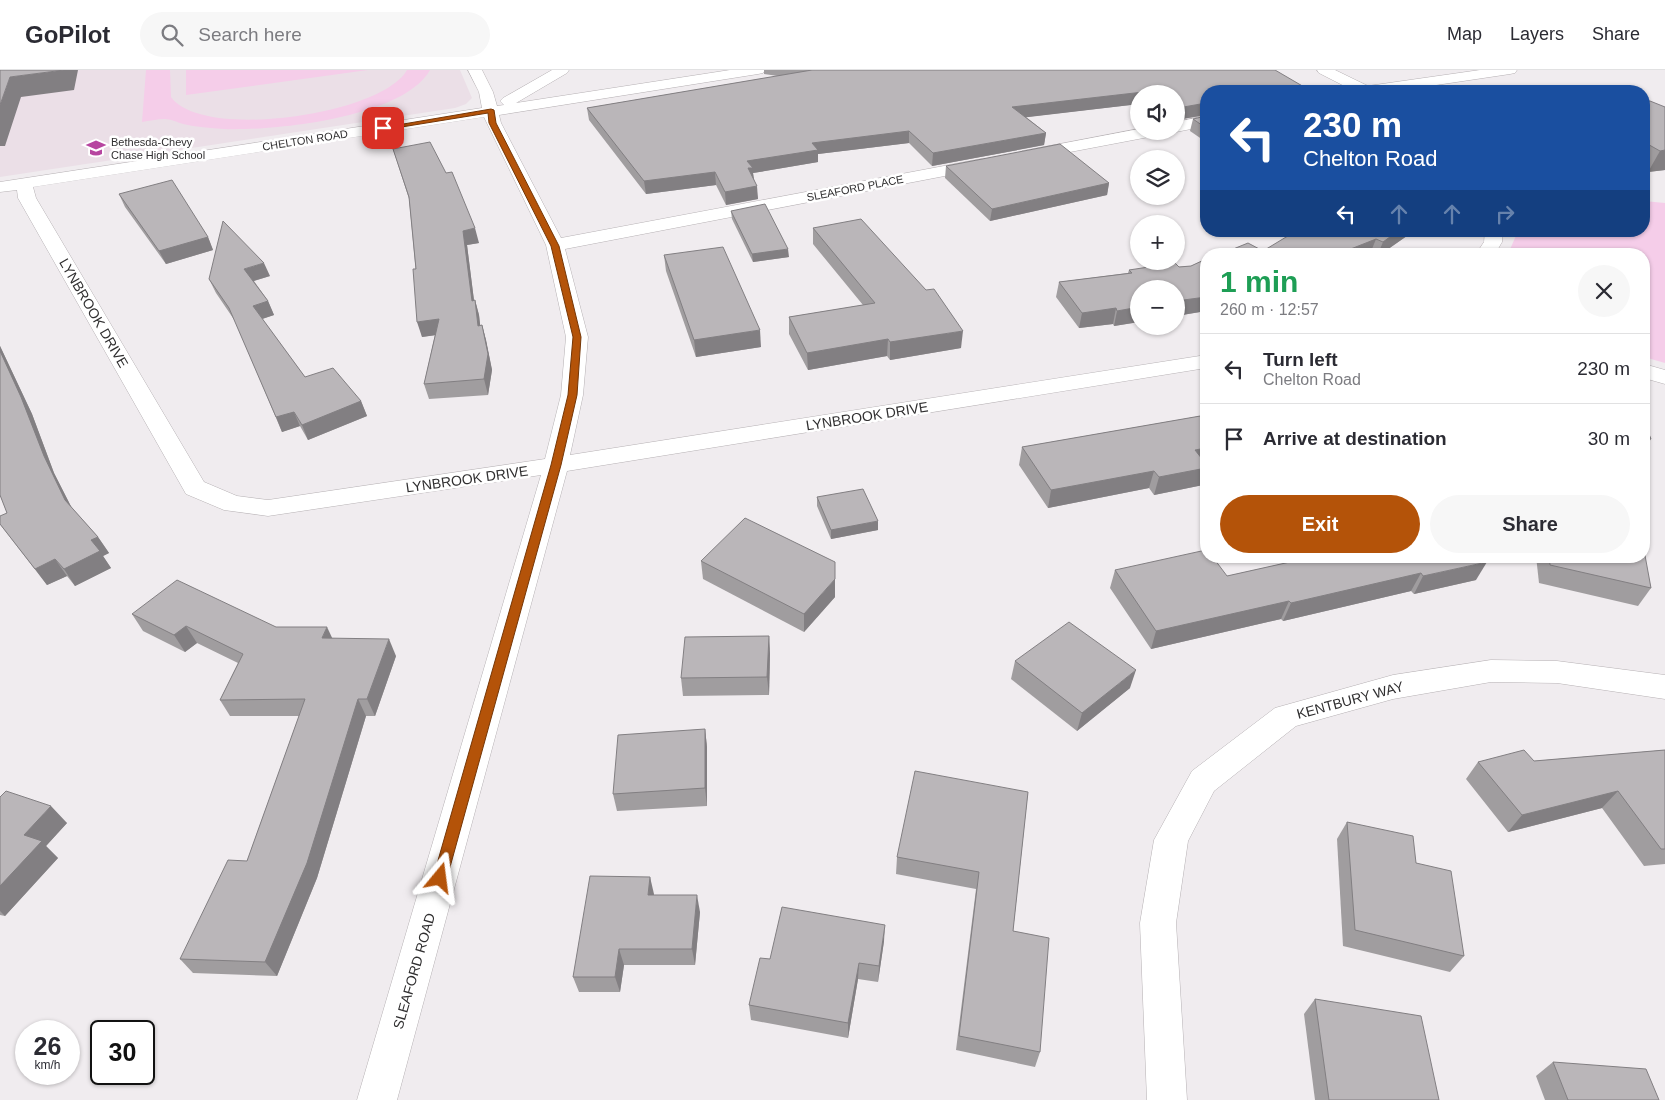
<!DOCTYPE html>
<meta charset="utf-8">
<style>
:root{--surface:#fff;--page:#f7f7f7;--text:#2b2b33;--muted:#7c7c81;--line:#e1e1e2;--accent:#b45309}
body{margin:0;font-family:Arial,sans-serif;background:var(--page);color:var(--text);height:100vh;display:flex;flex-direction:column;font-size:19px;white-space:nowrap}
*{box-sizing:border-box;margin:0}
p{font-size:16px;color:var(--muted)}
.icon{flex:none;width:28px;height:28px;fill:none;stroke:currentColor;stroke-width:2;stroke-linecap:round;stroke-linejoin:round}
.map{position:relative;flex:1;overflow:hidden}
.panel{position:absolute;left:1200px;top:178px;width:450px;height:315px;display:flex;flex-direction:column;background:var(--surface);border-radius:20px;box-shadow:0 1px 4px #0004}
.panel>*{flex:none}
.banner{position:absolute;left:1200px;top:15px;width:450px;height:152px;border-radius:20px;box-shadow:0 1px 4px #0004;background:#1a4fa0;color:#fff;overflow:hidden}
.controls{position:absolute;left:1130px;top:15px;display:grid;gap:10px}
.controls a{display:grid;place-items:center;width:55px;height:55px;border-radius:50%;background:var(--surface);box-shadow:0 1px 4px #0004;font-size:25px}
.speed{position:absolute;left:15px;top:950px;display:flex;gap:10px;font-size:25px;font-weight:700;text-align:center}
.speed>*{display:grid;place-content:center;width:65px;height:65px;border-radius:50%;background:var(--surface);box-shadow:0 1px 4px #0004;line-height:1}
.speed small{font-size:12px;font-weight:400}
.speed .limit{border:2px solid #111;border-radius:8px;background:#fff;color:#111}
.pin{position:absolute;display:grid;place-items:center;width:42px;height:42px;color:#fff;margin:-21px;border-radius:10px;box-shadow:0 2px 8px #0006}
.me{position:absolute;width:55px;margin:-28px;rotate:16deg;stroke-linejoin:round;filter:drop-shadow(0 0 4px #0008)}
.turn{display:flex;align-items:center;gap:18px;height:105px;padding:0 20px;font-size:22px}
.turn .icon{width:65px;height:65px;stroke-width:2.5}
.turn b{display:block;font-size:35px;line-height:42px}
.lanes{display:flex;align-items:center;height:48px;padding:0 20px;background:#0003;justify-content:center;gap:25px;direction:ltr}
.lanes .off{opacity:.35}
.round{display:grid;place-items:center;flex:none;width:52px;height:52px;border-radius:26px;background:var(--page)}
.headline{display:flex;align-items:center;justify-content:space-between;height:85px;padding:0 20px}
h1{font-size:30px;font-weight:800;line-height:38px;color:#1e9e55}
.button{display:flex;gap:10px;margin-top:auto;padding:10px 20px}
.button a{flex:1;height:58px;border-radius:30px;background:var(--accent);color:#fff;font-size:20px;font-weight:800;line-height:58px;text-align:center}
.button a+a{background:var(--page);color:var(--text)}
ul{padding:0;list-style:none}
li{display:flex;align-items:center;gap:15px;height:70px;padding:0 20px;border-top:1px solid var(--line)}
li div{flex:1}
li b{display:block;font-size:19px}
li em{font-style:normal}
header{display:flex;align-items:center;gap:30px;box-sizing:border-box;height:70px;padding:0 25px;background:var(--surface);border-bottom:1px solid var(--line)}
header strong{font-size:24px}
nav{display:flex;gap:28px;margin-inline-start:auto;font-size:18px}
.search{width:350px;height:45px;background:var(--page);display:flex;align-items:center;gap:12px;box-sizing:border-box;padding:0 18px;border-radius:28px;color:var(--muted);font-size:19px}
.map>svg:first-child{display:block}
</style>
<header>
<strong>GoPilot</strong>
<div class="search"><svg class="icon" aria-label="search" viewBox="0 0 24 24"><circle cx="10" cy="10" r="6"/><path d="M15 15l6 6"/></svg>Search here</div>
<nav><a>Map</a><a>Layers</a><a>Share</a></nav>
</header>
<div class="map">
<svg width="1665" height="1030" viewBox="0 0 1665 1030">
<rect width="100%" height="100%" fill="#f0ecef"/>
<path fill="#ebdfe7" d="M0 0H460L472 28 466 34 455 38 0 107Z"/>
<g fill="#f5cde9">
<path d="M146 0H170L171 27C202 71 382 45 407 0H430C403 48 274 61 224 59 210 58 196 57 183 54 177 52 170 49 165 49 157 49 149 51 142 52Z"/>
<path d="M186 0H368L186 25Z"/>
<path d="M1644 131 1665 133V293L1644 287V184H1508L1518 161H1644Z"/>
</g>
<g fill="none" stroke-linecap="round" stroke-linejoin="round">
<g stroke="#b6b1b4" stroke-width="1">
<g id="street">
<path d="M468 0H482L493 22 497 36 504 35 500 31 503 28 552 0H569L567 3 516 33 730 0H765L763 3 758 4 499 45 501 53 561 168 981 89 987 90 989 94 987 98 981 99 565 179 588 267 583 325 570 385 1206 285V298L567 401 397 1030H357L541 405 268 446 224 440 186 424 18 128 17 120 0 122V112L482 38 479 22ZM484 47 546 175 566 267 561 325 545 389 268 430 237 426 204 412 36 128 33 117Z"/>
<path d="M1317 0H1335L1368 16 1480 0H1517L1515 3 1510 4 1396 21H1354L1319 3Z"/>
<path d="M1206 46V56L1176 62 1174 61H1176V52Z"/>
<path d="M1139 59V61H1162L1160 64 1154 66 1028 90 1022 89 1020 85 1022 81 1028 80Z"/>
<path d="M1485 161H1503L1502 172 1495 184H1476L1484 172Z"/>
<path d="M1644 294 1665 300V314L1644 308Z"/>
<path d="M1491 590 1557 591 1665 605V629L1557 613 1491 612 1393 629 1296 656 1214 721 1188 771 1176 853 1187 1030H1147L1140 853 1154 770 1192 701 1275 638 1393 605Z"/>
</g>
</g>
<use href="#street" fill="#fff" fill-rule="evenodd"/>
</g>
<g fill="#a09d9f">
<path d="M764 0H1275L1206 21V45L1176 50V24H1139V34L1026 47 1046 63 1044 75 932 96 909 73 818 84V92L753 103 754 109 758 129 726 135 716 115 646 124 589 50 587 38 778 6 764 4Z"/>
<path d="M1644 32 1665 37V100L1648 102 1644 100Z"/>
<path d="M1206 46V72L1190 61 1193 49Z"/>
<path d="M393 79 479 173 467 175 474 231 475 230 479 245 480 255H482L486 270 492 300 488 325 429 329 424 314 435 265 422 267 409 129Z"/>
<path d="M946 96 1109 113 1107 125 990 151 945 108Z"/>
<path d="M119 124 208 167 213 180 166 194 125 137Z"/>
<path d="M731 141 789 187 753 192 732 149Z"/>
<path d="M813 158 961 278 890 290 887 286 808 300 789 264V247L863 235 813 174Z"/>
<path d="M1414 161 1381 184H1221L1263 181Z"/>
<path d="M664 185 761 277 696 287 666 201Z"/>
<path d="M1206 189V241L1176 246 1139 219V252L1114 256 1113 254 1079 258 1056 227 1059 212 1128 203 1129 200 1191 196Z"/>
<path d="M270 206 254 211 268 231 274 245 262 249 305 307 361 331 367 346 308 370 300 356 282 362 235 251 216 223 209 209Z"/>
<path d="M0 276 32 344 54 403 71 437 98 467 109 483 103 486 111 498 75 516 67 506 47 515 0 454 7 443 0 425Z"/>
<path d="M1206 345 1203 415 1154 425 1149 418 1048 438 1019 395 1022 377Z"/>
<path d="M1644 352 1651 369 1644 380Z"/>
<path d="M817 427 878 460 831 469 817 436Z"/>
<path d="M1317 486 1476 510 1414 524 1411 521 1283 551 1281 549 1151 579 1110 518 1115 500 1227 506Z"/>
<path d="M1536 486H1644L1651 518 1638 536 1539 513Z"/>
<path d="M701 491 835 527 804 562 703 509Z"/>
<path d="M132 544 276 557 332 568 396 586 375 646H366L317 808 277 906 193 903 180 889 247 791 299 646H230L220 630 238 593 197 573 185 582 143 561Z"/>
<path d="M769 566 770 584 769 625 683 626 681 608Z"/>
<path d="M1015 591 1130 618 1077 661 1011 609Z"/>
<path d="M705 659 707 677V736L617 741 613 724Z"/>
<path d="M1665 680V794L1644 796 1602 738 1508 762 1466 709 1478 692 1534 691Z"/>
<path d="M1028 722 1013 861 1040 982 1035 997 956 980 976 819 896 804 897 787Z"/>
<path d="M0 727 67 753 46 776 58 788 5 846 0 845Z"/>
<path d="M1347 752 1416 793 1464 886 1450 902 1343 876 1337 769Z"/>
<path d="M650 807 653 825 700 842 695 895H624L620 922H579L573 907Z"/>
<path d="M884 871 878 912 858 909 848 968 751 950 749 935 770 889Z"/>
<path d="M1315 929 1439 1030H1315L1304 944Z"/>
<path d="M1553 992 1659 1030H1545L1536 1006Z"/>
</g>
<g fill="#827f82">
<path d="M64 0H78L74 20 21 27 5 76H0V35L10 7Z"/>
<path d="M1152 21 1151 24H1139V34L1011 49 1012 37Z"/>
<path d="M1206 33V45L1176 50 1178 38Z"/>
<path d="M909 61V73L818 84V92L753 103 754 111H749L747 91 812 73Z"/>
<path d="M1046 63 1044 75 932 96 933 83Z"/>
<path d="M1665 80V100L1648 102 1660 81Z"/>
<path d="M715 102 716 115 646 124 644 111Z"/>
<path d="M1109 113 1107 125 990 151 992 139Z"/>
<path d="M757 116 758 129 726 135 725 122Z"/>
<path d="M475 158 479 173 467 175 476 246 472 231 463 161Z"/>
<path d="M1398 161H1414L1381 184H1378L1383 172Z"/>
<path d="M208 167 213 180 166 194 159 181Z"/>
<path d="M1376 169 1370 184H1338Z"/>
<path d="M788 179 789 187 753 192 752 184Z"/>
<path d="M264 193 270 206 250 212 244 199Z"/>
<path d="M1206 227V241L1176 246V231Z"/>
<path d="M475 230 479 245 482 271 478 256Z"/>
<path d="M268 231 274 245 259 250 253 236Z"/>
<path d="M1139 237V252L1114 256 1117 241Z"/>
<path d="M1116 238 1113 254 1079 258 1082 243Z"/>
<path d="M439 249 444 264 422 267 417 252Z"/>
<path d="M482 255 486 270 492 300 488 325 484 309Z"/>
<path d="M760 260 761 277 696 287 694 270Z"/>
<path d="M963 261 961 278 890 290V272Z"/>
<path d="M888 269 887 286 808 300 807 283Z"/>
<path d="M0 276 32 344 54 403 76 446 65 430 44 386 0 281Z"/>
<path d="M361 331 367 346 308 370 302 355Z"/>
<path d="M294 342 300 356 282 362 276 347Z"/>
<path d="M1206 378V395L1195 380Z"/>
<path d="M1206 398V405L1203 415 1154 425 1159 407Z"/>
<path d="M1154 401 1149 418 1048 438 1051 420Z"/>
<path d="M878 451V460L831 469V460Z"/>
<path d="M98 467 109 483 103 486 111 498 75 516 64 499 91 470Z"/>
<path d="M55 489 67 506 47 515 35 499Z"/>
<path d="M1487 492 1476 510 1414 524 1423 506Z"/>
<path d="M1421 503 1411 521 1283 551 1291 533Z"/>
<path d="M835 509V527L804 562V544Z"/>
<path d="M1289 531 1281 549 1151 579 1156 561Z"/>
<path d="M186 556 197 573 185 582 174 565Z"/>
<path d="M327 557 335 574 322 568Z"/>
<path d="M769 566 770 584 769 625 767 607Z"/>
<path d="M389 569 396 586 375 646 367 629Z"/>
<path d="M1136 600 1130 618 1077 661 1082 643Z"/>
<path d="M358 629 366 646 317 808 277 906 265 892Z"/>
<path d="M705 659 707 677V736L705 718Z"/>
<path d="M1618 721 1602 738 1508 762 1522 745Z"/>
<path d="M51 736 67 753 46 776 58 788 5 846 0 841V816L24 765Z"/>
<path d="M650 807 654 824 652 841 648 825Z"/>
<path d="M697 825 700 842 695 895 692 879Z"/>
<path d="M885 855 884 871 878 912 879 896Z"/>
<path d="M619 879 624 895 620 922 615 907Z"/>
<path d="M859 893 858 909 848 968V953Z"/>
</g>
<g fill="#bab6b9" stroke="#827f82">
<path d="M0 0H64L10 7 0 35Z"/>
<path d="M812 0H1275L1311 21H1206V33L1178 38 1176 37V24H1156L1152 21 1012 37 1046 63 933 83 909 61 812 73 818 80 747 91 753 98H748L757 116 725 122 715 102 644 111 587 38Z"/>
<path d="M1650 31 1665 37V80L1660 81 1644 72V32Z"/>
<path d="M1206 46V58L1193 49Z"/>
<path d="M430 72 446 103 452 102 475 158 463 161 472 231 475 230 478 256 482 255 488 284 484 309 424 314 439 249 417 252 413 199H416L409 127 393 79Z"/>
<path d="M1060 74 1109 113 992 139 946 96Z"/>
<path d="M172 110 208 167 159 181 119 124Z"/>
<path d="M765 134 788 179 752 184 731 141Z"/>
<path d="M861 149 926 220 934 219 963 261 890 272 888 269 807 283 789 247 875 233 813 158Z"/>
<path d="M223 151 264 193 244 199 268 231 253 236 305 307 333 298 361 331 302 355 294 342 276 347 229 238 209 209Z"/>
<path d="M1296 161H1398L1383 172 1376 169 1338 184H1221L1248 173 1263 181Z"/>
<path d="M723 177 760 260 694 270 664 185Z"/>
<path d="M1206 189V227L1176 231V219H1139V237L1117 241 1116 238 1082 243 1059 212 1132 203 1129 200 1175 193 1179 197 1191 196Z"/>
<path d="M0 281 21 327 44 386 65 430 98 467 91 470 100 481 64 499 55 489 35 499 0 454V446L7 443 0 425Z"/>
<path d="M1206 345V378L1195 380 1206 394V398L1159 407 1154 401 1051 420 1022 377Z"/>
<path d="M1644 352 1651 369 1644 368Z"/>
<path d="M863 419 878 451 831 460 817 427Z"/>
<path d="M745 448 835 492V509L804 544 701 491Z"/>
<path d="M1206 480V486H1212L1227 506 1317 486H1481L1487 492 1423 506 1421 503 1291 533 1289 531 1156 561 1115 500Z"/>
<path d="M1644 480 1651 518 1550 495 1549 486H1644Z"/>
<path d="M177 510 276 557H327L322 568 389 569 367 629H358L307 793 265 892 180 889 228 790 247 791 305 629 220 630 243 584 186 556 174 565 132 544Z"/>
<path d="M1069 552 1136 600 1082 643 1015 591Z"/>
<path d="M769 566 767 607 681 608 685 567Z"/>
<path d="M705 659V718L613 724 618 665Z"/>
<path d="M1524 680 1534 691 1665 680V779H1661L1618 721 1522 745 1478 692Z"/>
<path d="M915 701 1028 722 1013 861 1049 868 1040 982 959 966 979 802 897 787Z"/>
<path d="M6 721 51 736 24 765 42 771 0 816V727Z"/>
<path d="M1347 752 1413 766 1416 793 1451 801 1464 886 1355 860Z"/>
<path d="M590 806 650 807 648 825H697L692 879H619L615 907H573Z"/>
<path d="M782 837 885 855 879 896 859 893 848 953 749 935 760 888 770 889Z"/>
<path d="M1315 929 1421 946 1439 1030H1329Z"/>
<path d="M1553 992 1646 999 1659 1030H1568Z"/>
</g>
<path fill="#b45309" stroke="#753606" d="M491 39 494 40 496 53 559 176 581 267 577 325 561 395 447 808 445 812 440 814 435 812 433 808 551 395 568 325 573 267 551 176 489 53 488 43 383 60 380 58Z"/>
<defs>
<g id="school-bare" transform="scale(1.5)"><path d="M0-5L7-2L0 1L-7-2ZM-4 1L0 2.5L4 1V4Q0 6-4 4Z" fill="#b745a0" stroke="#fff" stroke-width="2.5" paint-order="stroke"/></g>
</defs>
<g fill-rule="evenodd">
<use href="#school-bare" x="96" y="78"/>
</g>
<g text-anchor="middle" stroke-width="5" stroke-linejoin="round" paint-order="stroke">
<g font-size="11" fill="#302f30" stroke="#fff">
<text transform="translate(305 70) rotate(-9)" y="4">CHELTON ROAD</text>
<text transform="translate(855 118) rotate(-11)" y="4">SLEAFORD PLACE</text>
</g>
<g font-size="11" fill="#302f30" stroke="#fff" text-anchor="start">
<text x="111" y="76">Bethesda-Chevy<tspan x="111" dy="13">Chase High School</tspan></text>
</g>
<g font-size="14" fill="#302f30" stroke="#fff">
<text transform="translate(94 243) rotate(60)" y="5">LYNBROOK DRIVE</text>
<text transform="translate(867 346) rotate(-9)" y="5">LYNBROOK DRIVE</text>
<text transform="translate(467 409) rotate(-8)" y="5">LYNBROOK DRIVE</text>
<text transform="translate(1350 630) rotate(-15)" y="5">KENTBURY WAY</text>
<text transform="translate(414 901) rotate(-74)" y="5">SLEAFORD ROAD</text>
</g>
</g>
</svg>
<div class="controls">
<a><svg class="icon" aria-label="sound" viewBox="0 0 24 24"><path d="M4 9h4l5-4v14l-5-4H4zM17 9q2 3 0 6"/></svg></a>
<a><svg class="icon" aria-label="layers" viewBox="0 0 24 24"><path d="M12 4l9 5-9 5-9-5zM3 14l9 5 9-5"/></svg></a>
<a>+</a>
<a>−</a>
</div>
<div class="speed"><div>26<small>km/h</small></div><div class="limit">30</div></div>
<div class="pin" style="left:383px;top:58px;background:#d93025"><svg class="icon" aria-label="arrive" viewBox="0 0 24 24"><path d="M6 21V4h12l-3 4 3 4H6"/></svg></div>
<svg class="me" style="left:440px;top:808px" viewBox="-20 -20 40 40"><path d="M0-17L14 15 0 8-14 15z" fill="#b45309" stroke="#fff" stroke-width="4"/></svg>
<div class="banner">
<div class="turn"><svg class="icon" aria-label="left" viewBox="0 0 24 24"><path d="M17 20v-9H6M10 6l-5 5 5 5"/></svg><div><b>230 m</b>Chelton Road</div></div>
<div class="lanes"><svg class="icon" aria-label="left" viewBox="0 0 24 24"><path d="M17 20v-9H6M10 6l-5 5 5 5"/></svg><svg class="icon off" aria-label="ahead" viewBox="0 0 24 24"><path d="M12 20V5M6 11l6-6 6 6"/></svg><svg class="icon off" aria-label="ahead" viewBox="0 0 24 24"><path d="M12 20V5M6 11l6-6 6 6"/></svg><svg class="icon off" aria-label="right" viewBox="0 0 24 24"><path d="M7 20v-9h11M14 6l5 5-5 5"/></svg></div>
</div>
<section class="panel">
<div class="headline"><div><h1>1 min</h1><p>260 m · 12:57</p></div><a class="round"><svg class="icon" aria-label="close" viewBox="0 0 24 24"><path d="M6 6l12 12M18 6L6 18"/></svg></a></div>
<ul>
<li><svg class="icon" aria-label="left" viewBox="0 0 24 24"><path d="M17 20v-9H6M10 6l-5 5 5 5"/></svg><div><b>Turn left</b><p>Chelton Road</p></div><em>230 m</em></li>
<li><svg class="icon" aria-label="arrive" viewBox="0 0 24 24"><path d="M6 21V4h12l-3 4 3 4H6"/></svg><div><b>Arrive at destination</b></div><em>30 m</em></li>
</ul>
<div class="button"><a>Exit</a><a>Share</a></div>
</section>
</div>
